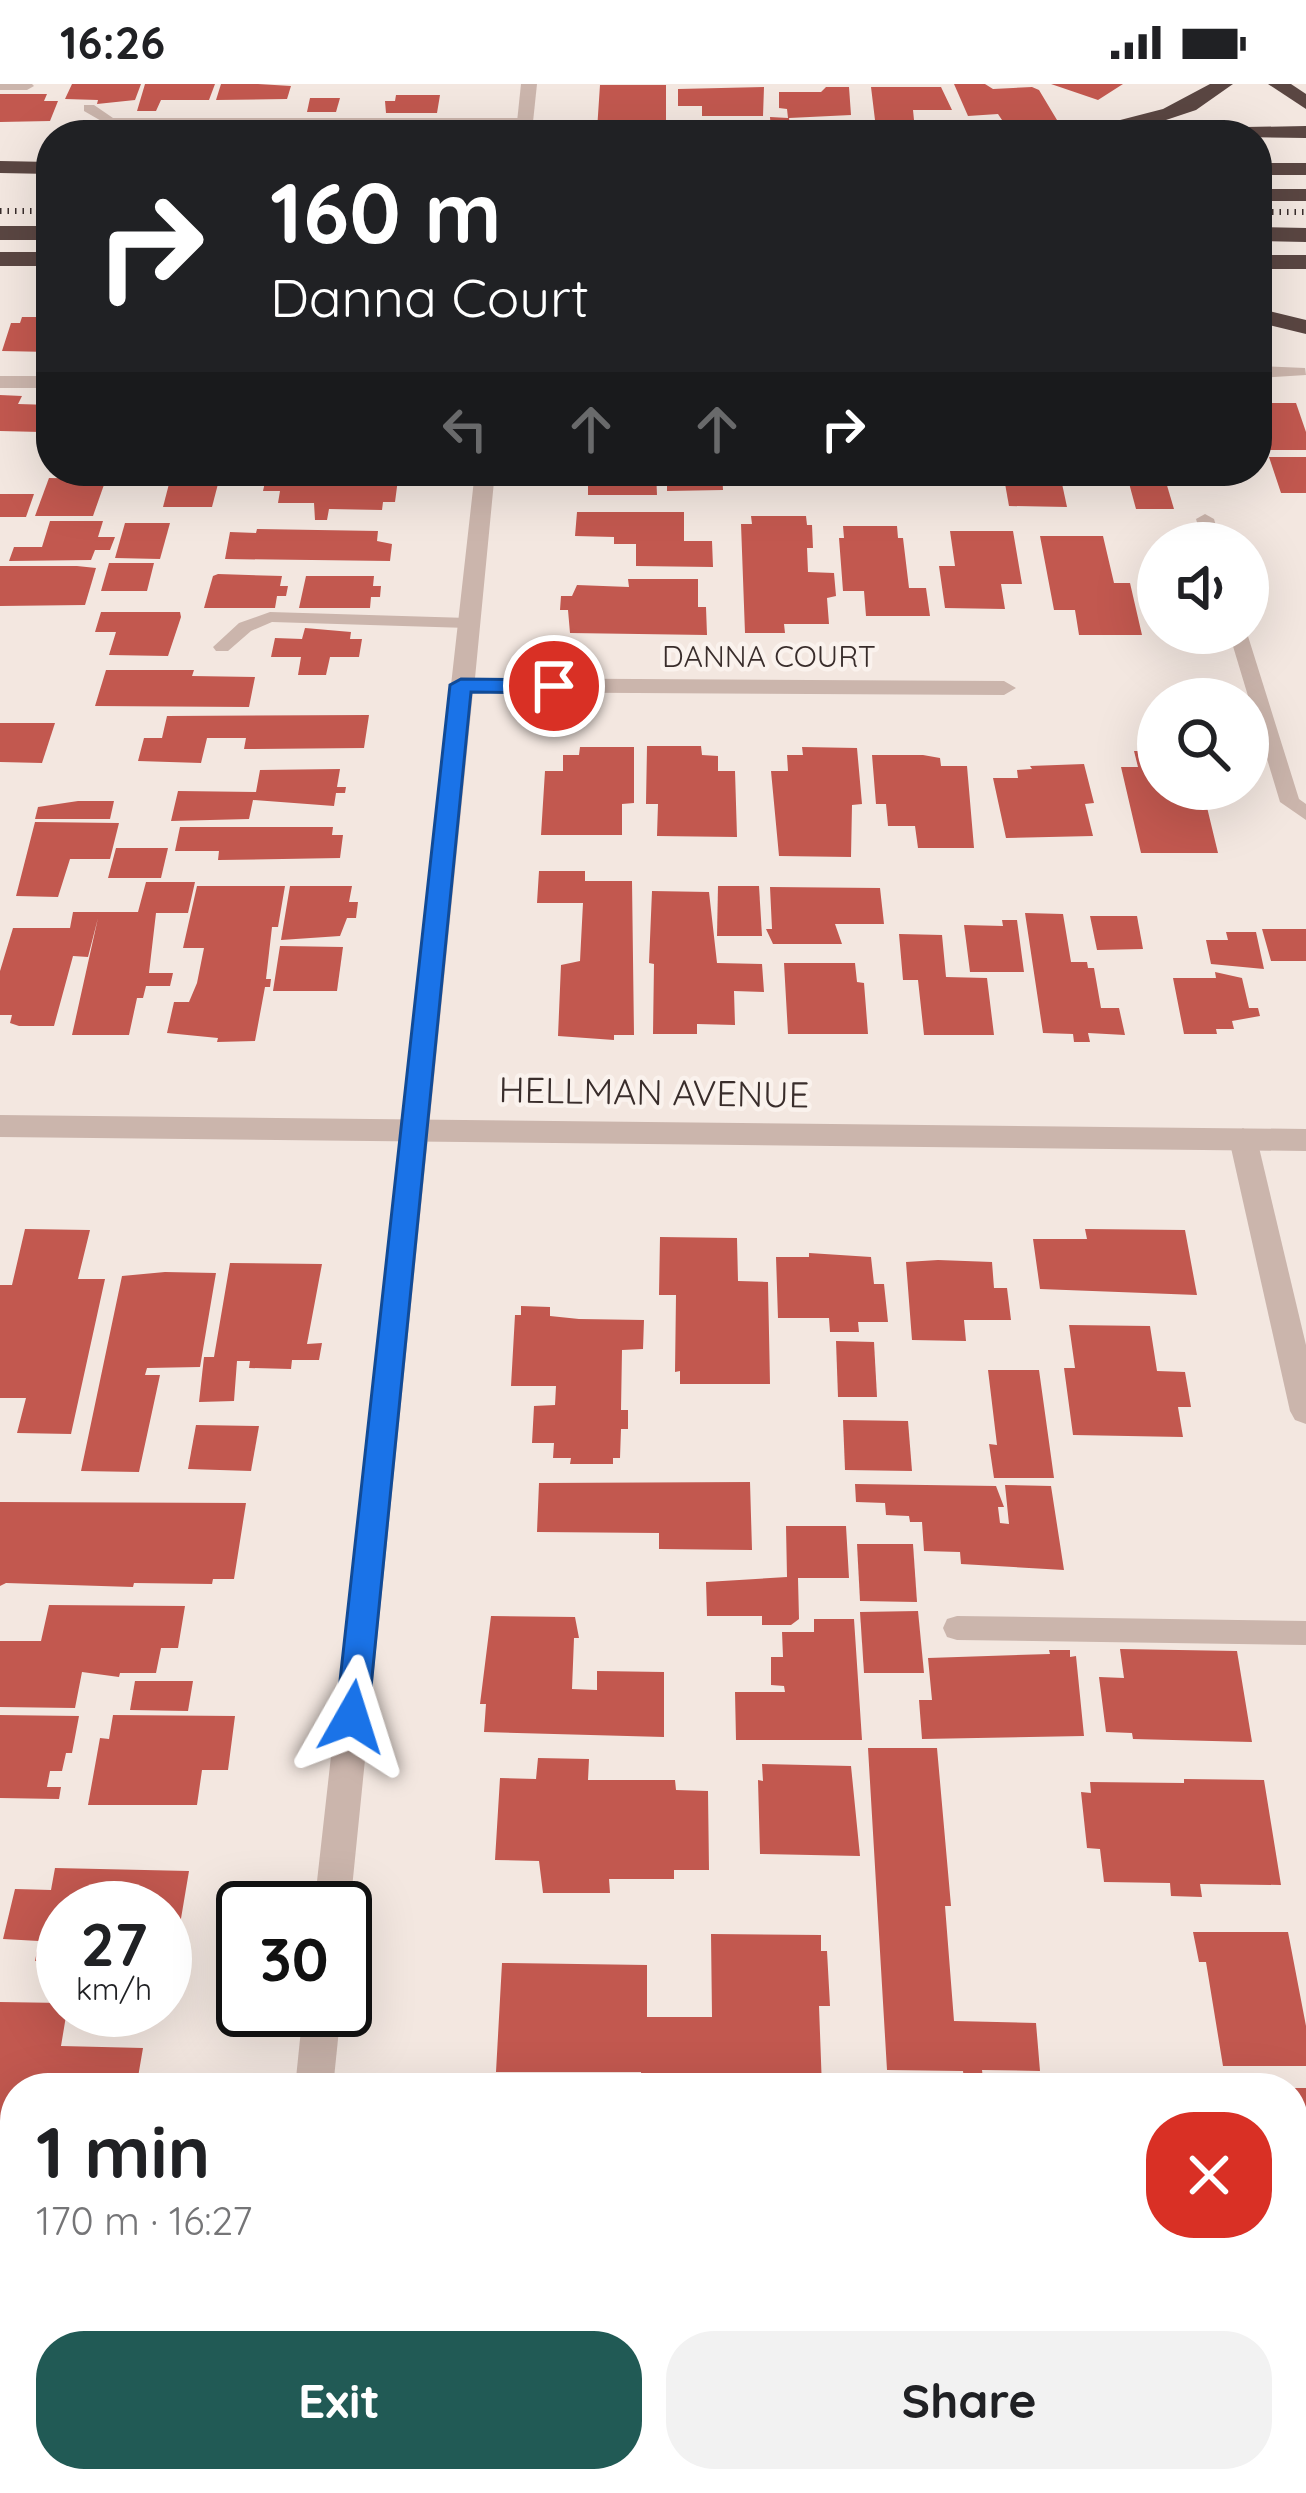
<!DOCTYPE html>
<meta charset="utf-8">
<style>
:root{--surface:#fff;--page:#f2f2f2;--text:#202124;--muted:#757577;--accent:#215a55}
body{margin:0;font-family:Quicksand,sans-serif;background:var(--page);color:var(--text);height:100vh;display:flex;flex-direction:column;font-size:45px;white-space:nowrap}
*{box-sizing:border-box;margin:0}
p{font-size:39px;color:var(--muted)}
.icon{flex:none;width:66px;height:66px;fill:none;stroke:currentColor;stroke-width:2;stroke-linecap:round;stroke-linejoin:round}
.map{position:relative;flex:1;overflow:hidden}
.panel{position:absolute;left:0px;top:1989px;width:1308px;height:420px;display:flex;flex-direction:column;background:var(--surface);border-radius:48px 48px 0 0;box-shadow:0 12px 48px #0002}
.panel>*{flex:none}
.top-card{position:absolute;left:36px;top:36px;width:1236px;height:366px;border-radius:48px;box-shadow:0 12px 48px #0002;background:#202124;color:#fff;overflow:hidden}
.tools{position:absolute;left:1137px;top:438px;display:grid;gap:24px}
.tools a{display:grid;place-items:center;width:132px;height:132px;border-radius:50%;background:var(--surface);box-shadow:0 12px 48px #0002;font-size:60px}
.speed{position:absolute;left:36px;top:1797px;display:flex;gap:24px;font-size:60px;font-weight:700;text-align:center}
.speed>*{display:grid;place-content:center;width:156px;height:156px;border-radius:50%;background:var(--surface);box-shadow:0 12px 48px #0002;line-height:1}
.speed small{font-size:30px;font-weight:400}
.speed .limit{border:6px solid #111;border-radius:18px;background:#fff;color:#111}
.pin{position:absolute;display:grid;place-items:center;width:102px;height:102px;color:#fff;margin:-51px;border:6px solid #fff;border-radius:50%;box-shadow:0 3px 12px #0007}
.me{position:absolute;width:132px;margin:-66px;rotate:6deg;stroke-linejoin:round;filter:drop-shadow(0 0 9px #0008)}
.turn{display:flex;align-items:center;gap:42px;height:252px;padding:0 36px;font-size:54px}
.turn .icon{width:156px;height:156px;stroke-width:2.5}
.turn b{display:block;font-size:84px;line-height:102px}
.lanes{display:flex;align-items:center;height:114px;padding:0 36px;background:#0003;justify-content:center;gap:60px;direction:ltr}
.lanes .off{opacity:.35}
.round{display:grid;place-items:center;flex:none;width:126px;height:126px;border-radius:48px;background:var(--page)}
.summary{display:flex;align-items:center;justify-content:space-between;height:204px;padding:0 36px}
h1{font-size:72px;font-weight:800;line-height:90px}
.action{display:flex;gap:24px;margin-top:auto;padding:24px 36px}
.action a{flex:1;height:138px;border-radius:48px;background:var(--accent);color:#fff;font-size:48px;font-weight:800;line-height:138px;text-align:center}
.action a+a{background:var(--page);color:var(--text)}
.status{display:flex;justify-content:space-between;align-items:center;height:84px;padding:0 60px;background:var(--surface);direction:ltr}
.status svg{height:33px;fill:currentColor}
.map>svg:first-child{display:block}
</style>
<div class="status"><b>16:26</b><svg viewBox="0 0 49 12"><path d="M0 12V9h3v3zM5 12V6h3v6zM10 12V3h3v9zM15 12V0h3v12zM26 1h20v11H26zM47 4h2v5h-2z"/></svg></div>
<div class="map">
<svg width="1306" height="2409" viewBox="0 0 1306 2409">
<rect width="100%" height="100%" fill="#f3e7e0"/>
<g fill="#c2584f">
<path d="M72 0H141L135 16 97 20 98 16 65 15Z"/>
<path d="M145 0H215L209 16H161L156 27H137Z"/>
<path d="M221 0H258L291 2 287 15 216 16Z"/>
<path d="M954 0H985L993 5 1032 3 1039 6 1057 36 1004 39 998 30 968 32Z"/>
<path d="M1051 0H1123L1098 16Z"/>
<path d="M600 1H666V38L632 37 631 46H597Z"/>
<path d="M764 3 763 32H702V22H678V5Z"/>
<path d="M826 3H849L851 31 789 34 790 42H805V48L771 47 770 33 788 34 787 25 779 24V8H821Z"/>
<path d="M871 3H941L952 26H913L914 36H875Z"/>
<path d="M0 10H47L44 17H58L50 37 0 38Z"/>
<path d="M396 11H440L437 29H386L385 17H395Z"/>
<path d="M310 14H340L336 28H307Z"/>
<path d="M22 233H51L50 268 2 267 11 239H20Z"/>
<path d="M0 311 22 312 18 320 51 321 47 333H51L50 341H43L41 348 0 347Z"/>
<path d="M1257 319H1296L1306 348V366H1263Z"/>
<path d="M1269 373H1306V409H1281Z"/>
<path d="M588 387H656L657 411H588Z"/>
<path d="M667 387H722L723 406 667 407Z"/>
<path d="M1126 388H1163L1174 425H1136Z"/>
<path d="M49 394 106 395 93 432H35Z"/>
<path d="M1004 394 1061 395 1067 423 1009 422Z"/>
<path d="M319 395H398L395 418H383L382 426 329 425 327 436H315L314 419H278L280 407H263L265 398Z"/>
<path d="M170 396H219L212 423H163Z"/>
<path d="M0 410H34L26 433H0Z"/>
<path d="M577 428H684V457H712L713 483 636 482V460H614V453L575 452Z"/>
<path d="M751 432H806L807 441H812L813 464H807L808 488 834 489 836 512 827 514 829 540H784L785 549H745L741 440H752Z"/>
<path d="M50 437H103L98 453H115L110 466H95L91 476 9 477 14 463H42Z"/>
<path d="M125 439H170L160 475 115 474Z"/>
<path d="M843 442H897L898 454H903L909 504H926L930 532H866L864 507H843L839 454H844Z"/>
<path d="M257 445 378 447 377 457 392 460 390 477 225 475 230 448 256 449Z"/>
<path d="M950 447H1013L1022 500H1001L1005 525 945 524 939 482H955Z"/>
<path d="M1040 452H1103L1114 499H1130L1142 551H1079L1075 526H1054Z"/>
<path d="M109 479H154L147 507H101Z"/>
<path d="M0 482H77L96 484 85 521 0 522Z"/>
<path d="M218 490 282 492 280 502H288L286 512H277L275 524H204L213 492Z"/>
<path d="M306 492H374L373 502H381L380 513H371L370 524H299Z"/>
<path d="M628 495H698V523H706L707 551 570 549 568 526H560L561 512H572L577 501 629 503Z"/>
<path d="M101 528H180L181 533 168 572 109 571 116 548H95Z"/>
<path d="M305 544 351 548 350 555H362L359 573H330L326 591H298L301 573H271L275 554 302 555Z"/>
<path d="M106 586H194L192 592 255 593 249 623 95 622Z"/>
<path d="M369 631 364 664 244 665 246 654H207L201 679 138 677 144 654H162L167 632Z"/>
<path d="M0 639H55L42 679 0 678Z"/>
<path d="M1149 658H1158V705H1215L1217 715H1205L1218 769H1141L1121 683H1138L1134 667H1150Z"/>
<path d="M647 662H701L702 671 718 672V687H735L737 753 657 752 658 720H646Z"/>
<path d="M580 663H634V719L622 720V751H541L545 687H563V671H579Z"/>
<path d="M802 663 857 664 862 720 852 721 851 773 779 772 771 687H788L787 671H803Z"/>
<path d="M872 671H923L940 674 941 682H967L974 764H918L915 742H888L886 720H876Z"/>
<path d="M1084 680 1094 719 1085 720 1093 752 1006 754 993 694H1018L1017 686 1032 685 1030 682Z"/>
<path d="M340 685 337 703H346L345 709H336L334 722 253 716 249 735 171 737 178 707 256 708 260 686Z"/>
<path d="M78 717H114L110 735H35L38 723Z"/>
<path d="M35 738 119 739 110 775H70L58 813 16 812Z"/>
<path d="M180 743H333L332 751H343L340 774 218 776 219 767H175Z"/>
<path d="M116 764H168L161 794H108Z"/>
<path d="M539 787H585V797H632L634 951H614V956L558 952 561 881 580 877 583 819H537Z"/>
<path d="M146 798H195L188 829H156L149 889H173L170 902H146L143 914H137L129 951H72L98 834 88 873 73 872 54 942H19L10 939 12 931H0V887L13 844H70L73 828H138Z"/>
<path d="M197 802H285L278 843H272L266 895H271L270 903H265L255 957 217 958 218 954 167 949 174 918H189L197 899 204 864H183Z"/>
<path d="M290 802H352L349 818H358L356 834H347L340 852 281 856Z"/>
<path d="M718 802H759L762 852H717Z"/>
<path d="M770 803 880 804 884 840H835L842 860H773L766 845H772Z"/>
<path d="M652 807 709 808 717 879 762 880 764 908 734 907 735 941 697 940V950H653L654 880 649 879Z"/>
<path d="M1025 829 1063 830 1071 878H1087L1088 884H1094L1101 924H1119L1125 951 1088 949 1090 958H1074L1073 950 1043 949Z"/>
<path d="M1090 832H1137L1143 865 1097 866Z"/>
<path d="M1002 836H1017L1024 888H970L964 841 1003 842Z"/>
<path d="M1262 845H1306V877H1271Z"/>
<path d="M1226 848H1256L1264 885 1211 880 1206 856H1228Z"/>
<path d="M899 850 942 851 946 893 987 894 994 951H924L918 896H903Z"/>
<path d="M280 862 343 863 337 907H273Z"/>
<path d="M784 879H855L857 898 864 899 868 950H788Z"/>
<path d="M1215 888 1242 894 1249 924H1258L1260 932 1232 937 1234 945H1216L1217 950H1184L1173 894H1216Z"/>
<path d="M25 1145 90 1146 78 1195H105L71 1350 17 1349 26 1314H0V1201H12Z"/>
<path d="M1085 1145 1185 1146 1197 1211 1040 1205 1033 1155H1087Z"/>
<path d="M660 1153 737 1154 738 1197 768 1198 770 1300H680V1287L675 1288 676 1211H659Z"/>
<path d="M809 1169 871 1173 874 1200H884L888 1238H858L859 1248H830L829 1234H778L776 1173H809Z"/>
<path d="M938 1176 992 1178 994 1204H1007L1011 1236H964L966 1257 912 1256 906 1178Z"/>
<path d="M230 1179 322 1180 307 1260 322 1259 319 1276H292L291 1285 249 1284 250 1277H237L234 1317 199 1318 204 1273H214Z"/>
<path d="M165 1188 216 1189 200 1283 147 1284 145 1291H160L139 1388 81 1387 122 1192Z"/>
<path d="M521 1222 550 1223V1232L579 1235 644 1236 643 1265 622 1266 621 1326H628V1345H621L620 1374H613V1380H570L571 1374H553L554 1359H532L534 1322 555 1321 556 1302H511L515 1231H521Z"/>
<path d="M1069 1241 1150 1242 1157 1287 1185 1288 1191 1323H1178L1183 1353 1073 1351 1064 1284H1075Z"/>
<path d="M836 1257 874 1258 877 1313H838Z"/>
<path d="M988 1286H1039L1054 1394H994L989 1360 997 1361Z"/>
<path d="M843 1336 908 1337 912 1387 845 1386Z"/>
<path d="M196 1341 259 1342 251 1387 188 1385Z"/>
<path d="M750 1398 752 1466 659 1465V1449L537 1448 539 1399Z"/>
<path d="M855 1400 996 1402 1004 1423H998L1000 1439 1009 1440 1005 1401 1051 1402 1064 1486 961 1480 960 1468 924 1467 922 1438H910L909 1432 886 1431 885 1419 856 1418Z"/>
<path d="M0 1418 246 1419 234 1495H213L212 1500 134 1499 133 1503 6 1499 0 1502Z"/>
<path d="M786 1442H846L849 1494H798L799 1535 791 1541H762V1532H707L706 1498 787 1493Z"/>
<path d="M857 1460H913L917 1518 860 1517Z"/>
<path d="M49 1521 185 1522 178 1564H161L156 1589H120L119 1593 82 1588 75 1624 0 1623V1557H41Z"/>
<path d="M918 1527 924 1589H864L860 1528Z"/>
<path d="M491 1532 575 1533 579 1554H574L572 1605 597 1606V1587L664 1588V1653L484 1648 486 1620H480Z"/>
<path d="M814 1535H854L862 1656H736L735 1608H785L784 1602 771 1601V1573H783L782 1548H814Z"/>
<path d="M1120 1565 1237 1567 1252 1658 1133 1655 1132 1649 1106 1648 1099 1593 1124 1594Z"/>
<path d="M1049 1566H1070V1573L1076 1572 1084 1652 922 1655 919 1616H932L928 1574 1050 1570Z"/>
<path d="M135 1597H193L188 1627 130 1626Z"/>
<path d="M0 1631 79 1632 72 1669H66L62 1687H50L47 1703H61L59 1715 0 1714Z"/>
<path d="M113 1631 235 1632 228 1686H202L197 1721H88L100 1654 109 1655Z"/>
<path d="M868 1664H937L951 1822H945L954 1937 1036 1939 1040 1987 982 1986 984 2003H965L963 1987 887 1986Z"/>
<path d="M538 1674 589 1675 588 1696H675L676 1706 708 1707 709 1786H674V1795H609L610 1809H543L539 1777 495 1776 500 1694 536 1695Z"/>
<path d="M762 1680 851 1682 860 1772 760 1770 758 1696 763 1697Z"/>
<path d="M1184 1695 1264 1696 1281 1801 1200 1800 1202 1813 1171 1812 1170 1799 1104 1798 1100 1765 1087 1764 1081 1708 1091 1709 1090 1698 1184 1699Z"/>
<path d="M55 1784 189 1787 173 1882H165V1824H63V1878L35 1877 39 1857 3 1855 15 1805 51 1806Z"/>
<path d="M1193 1848H1288L1306 1942V1982H1223L1206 1878H1199Z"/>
<path d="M711 1850 821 1851V1867H827L830 1922H819L822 2004H642L641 1988H496L502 1879 647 1881V1933H712Z"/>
<path d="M0 1918 63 1919 67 1926 61 1962 143 1964 137 1999H156L155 2004H15V2052H0Z"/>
<rect x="1293" y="2004" width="13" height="125"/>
<rect x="0" y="2180" width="15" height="168"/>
<path d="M1293 2225 1306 2226V2326H1293Z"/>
<path d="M472 2394H809V2409L471 2405Z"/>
<path d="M906 2394H1016L1018 2409H907Z"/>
</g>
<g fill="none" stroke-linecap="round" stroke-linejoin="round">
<g fill="#cbb5ac" fill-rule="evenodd">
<path d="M0 0H32L34 2 27 6H0Z"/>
<path d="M84 21H94L113 34H525L532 38 525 42H110L84 27Z"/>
<path d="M1205 430 1214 435 1221 459H1203L1196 435Z"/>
<path d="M270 528 468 534 477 539 468 544 272 538 251 547 228 567H216L213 563 239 539Z"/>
<path d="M1229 549H1247L1299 715 1306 720V736L1280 718Z"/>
<path d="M957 1532 1306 1537V1561L957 1556 947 1553 943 1544 947 1535Z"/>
</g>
<g fill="#cbb5ac" fill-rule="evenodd">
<path d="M521 0H537L533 38 525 43 517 38Z"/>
<path d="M1257 282 1305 284 1306 291 1257 294Z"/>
<rect x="0" y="292" width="51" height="12"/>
<path d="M475 387H495L475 594 1004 597 1016 604 1004 611 473 608 350 1824 345 1837V1824H314Z"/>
<path d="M1243 1044 1257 1055 1306 1261V1340L1295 1336 1290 1327 1229 1055Z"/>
<path d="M303 1926H341L333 2004H295Z"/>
<path d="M252 2394H296L294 2409H250Z"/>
</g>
<path fill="#cbb5ac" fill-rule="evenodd" d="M0 1031 1306 1045V1067L0 1053Z"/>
<g fill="#5a4642" fill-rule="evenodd">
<path d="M1210 0H1233L1196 26 1139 45 1306 42V54L1122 51 1124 48 1062 51 1163 25Z"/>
<path d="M1268 0H1291L1306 10V25Z"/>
<path d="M0 77 51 78V90L0 89Z"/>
<rect x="1257" y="79" width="49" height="12"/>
<rect x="1257" y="105" width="49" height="12"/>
<rect x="0" y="142" width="51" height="14"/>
<path d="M1257 143 1306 144V158L1257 157Z"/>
<rect x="0" y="168" width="51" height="14"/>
<rect x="1257" y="171" width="49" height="14"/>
<path d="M1257 224 1306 236V250L1257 238Z"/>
</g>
<g stroke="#392d2b" stroke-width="6" stroke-dasharray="1.5 6" stroke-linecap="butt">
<path d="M0 127H51"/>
<path d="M1257 128H1306"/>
</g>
</g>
<path fill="#1a73e8" stroke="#114b97" stroke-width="3" d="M461 595 554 596 564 602 554 609 471 608 368 1633 363 1643 352 1648 341 1643 336 1633 450 601Z"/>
<g text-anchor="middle" stroke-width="9" stroke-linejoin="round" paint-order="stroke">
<g font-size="30" fill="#392d2b" stroke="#faf2ed">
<text x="769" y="583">DANNA COURT</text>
</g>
<g font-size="36" fill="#392d2b" stroke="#faf2ed">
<text transform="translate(654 1008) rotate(1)" y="13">HELLMAN AVENUE</text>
</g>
</g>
</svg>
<div class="tools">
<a><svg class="icon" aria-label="sound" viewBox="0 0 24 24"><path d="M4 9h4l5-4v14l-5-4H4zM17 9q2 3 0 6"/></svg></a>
<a><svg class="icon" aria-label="search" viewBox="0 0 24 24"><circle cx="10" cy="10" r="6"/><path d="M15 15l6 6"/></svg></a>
</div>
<div class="speed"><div>27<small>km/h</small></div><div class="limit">30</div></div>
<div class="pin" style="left:554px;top:602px;background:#d93025"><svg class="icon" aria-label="arrive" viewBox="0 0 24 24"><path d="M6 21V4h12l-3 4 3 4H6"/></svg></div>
<svg class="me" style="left:352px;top:1633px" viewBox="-20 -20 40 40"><path d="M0-17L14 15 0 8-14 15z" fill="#1a73e8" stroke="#fff" stroke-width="4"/></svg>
<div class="top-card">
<div class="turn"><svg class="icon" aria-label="right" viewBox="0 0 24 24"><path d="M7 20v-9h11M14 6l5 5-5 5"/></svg><div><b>160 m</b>Danna Court</div></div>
<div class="lanes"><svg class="icon off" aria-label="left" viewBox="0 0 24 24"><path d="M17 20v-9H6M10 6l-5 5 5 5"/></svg><svg class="icon off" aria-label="ahead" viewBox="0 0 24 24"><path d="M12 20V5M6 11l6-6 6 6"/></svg><svg class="icon off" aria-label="ahead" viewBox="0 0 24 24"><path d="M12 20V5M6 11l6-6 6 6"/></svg><svg class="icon" aria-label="right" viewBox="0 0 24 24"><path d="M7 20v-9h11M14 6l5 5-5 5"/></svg></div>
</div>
<section class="panel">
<div class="summary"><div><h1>1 min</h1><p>170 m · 16:27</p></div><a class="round" style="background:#d93025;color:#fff"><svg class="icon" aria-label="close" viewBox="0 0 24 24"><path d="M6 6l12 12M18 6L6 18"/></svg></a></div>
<div class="action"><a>Exit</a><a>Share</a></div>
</section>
</div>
